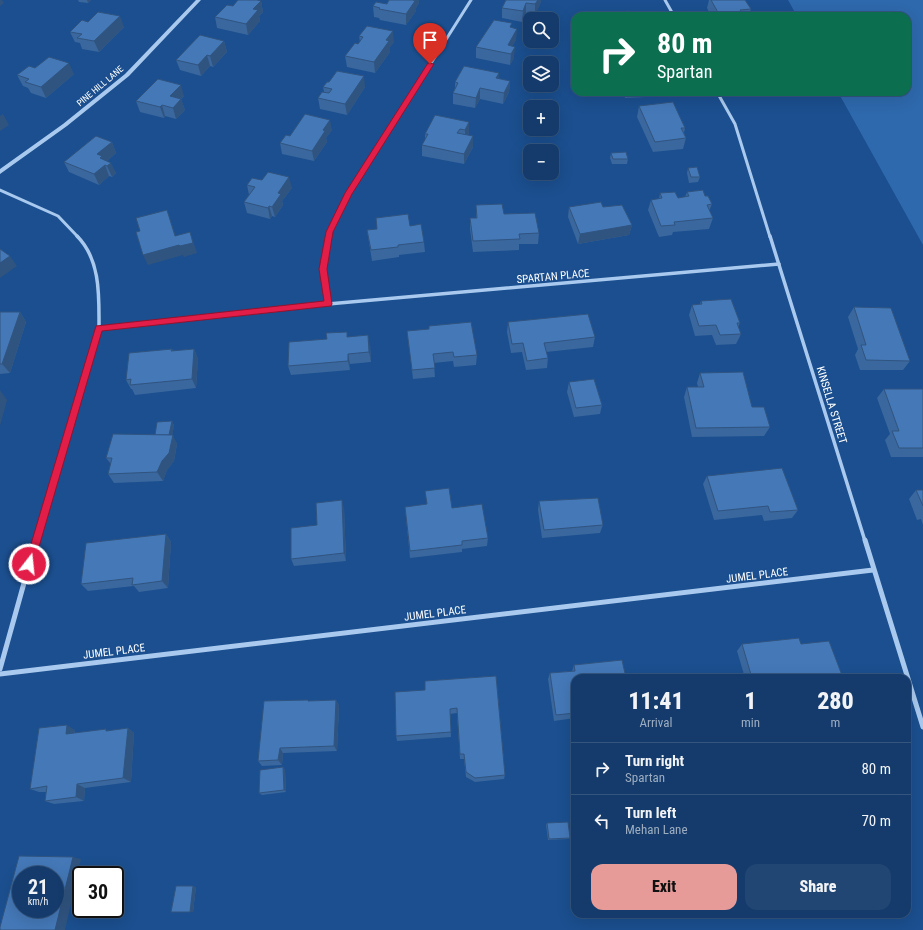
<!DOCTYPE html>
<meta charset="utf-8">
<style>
:root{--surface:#143b6b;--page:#214673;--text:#f1f3f6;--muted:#9dadc1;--line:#33557e;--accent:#e69b98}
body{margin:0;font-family:"Roboto Condensed",sans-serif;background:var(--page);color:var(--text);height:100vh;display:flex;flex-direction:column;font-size:15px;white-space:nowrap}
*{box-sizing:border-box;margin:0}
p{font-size:13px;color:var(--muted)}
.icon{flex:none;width:22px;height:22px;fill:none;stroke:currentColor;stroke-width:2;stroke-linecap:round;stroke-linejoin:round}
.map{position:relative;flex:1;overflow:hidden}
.drawer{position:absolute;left:571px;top:674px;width:340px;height:244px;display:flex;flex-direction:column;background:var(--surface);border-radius:12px;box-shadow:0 4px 16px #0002,0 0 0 1px var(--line)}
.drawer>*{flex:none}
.banner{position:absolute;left:571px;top:12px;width:340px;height:84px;border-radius:12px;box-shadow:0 4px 16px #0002,0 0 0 1px var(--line);background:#0b6e4f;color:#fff;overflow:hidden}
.controls{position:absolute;left:523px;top:12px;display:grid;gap:8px}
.controls a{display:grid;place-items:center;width:36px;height:36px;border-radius:8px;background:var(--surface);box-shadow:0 4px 16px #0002,0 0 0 1px var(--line);font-size:20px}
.speed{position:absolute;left:12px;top:866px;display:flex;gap:8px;font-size:20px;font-weight:700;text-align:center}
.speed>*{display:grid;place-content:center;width:52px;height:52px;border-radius:50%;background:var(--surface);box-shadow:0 4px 16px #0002,0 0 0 1px var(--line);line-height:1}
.speed small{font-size:10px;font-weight:400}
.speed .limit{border:2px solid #111;border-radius:6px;background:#fff;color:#111}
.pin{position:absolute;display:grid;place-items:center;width:34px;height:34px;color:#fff;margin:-41px -17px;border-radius:50% 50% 50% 0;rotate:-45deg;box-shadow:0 0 4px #0007}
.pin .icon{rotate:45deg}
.me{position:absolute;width:44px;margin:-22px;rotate:16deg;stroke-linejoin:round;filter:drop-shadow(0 0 3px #0008)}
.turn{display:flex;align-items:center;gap:14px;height:84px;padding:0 20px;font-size:18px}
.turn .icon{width:52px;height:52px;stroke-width:2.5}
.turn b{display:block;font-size:28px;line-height:34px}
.eta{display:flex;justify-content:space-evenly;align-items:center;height:68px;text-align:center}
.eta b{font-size:24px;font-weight:800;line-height:28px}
.primary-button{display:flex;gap:8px;margin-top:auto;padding:8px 20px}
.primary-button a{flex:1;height:46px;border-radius:12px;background:var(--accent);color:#111;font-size:16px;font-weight:800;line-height:46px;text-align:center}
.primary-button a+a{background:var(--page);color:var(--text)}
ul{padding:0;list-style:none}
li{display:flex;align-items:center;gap:12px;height:52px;padding:0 20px;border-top:1px solid var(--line)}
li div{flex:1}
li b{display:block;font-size:15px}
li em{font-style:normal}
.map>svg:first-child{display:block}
</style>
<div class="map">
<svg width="923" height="930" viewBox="0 0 923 930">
<rect width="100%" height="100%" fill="#1b4f8f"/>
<path fill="#2e69ad" d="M788 0H923V245L838 92H907V16H797Z"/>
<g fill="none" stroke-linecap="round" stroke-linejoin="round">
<g stroke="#a9c9ee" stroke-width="3">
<path d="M665 0 674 16"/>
<path d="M717 92 735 124 770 237"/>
<path d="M0 190 58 216 78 237"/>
<path d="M329 237 330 232 349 193 471 0"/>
</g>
<g stroke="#a9c9ee" stroke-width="3.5">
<path d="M770 236 865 541"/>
<path d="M328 304 323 269 329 236"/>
<path d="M99 328 328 304 779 264"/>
<path d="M36 541 99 328C99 297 101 260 77 236"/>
</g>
<g stroke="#a9c9ee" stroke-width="5">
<path d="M865 540 923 727"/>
<path d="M0 669 36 540"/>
<path d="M0 674 873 570"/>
</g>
<path fill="#a9c9ee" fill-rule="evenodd" d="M196 0H201L129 76 67 126 0 174V169L63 124 125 74Z"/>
</g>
<g fill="#3a679d">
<path d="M78 0H91L88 3 79 2Z"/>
<path d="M389 0H419V3L416 8V11L406 25 380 20 379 18 374 17 373 6 387 4Z"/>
<path d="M506 0 541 2 535 15 526 14 522 22 502 18V8Z"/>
<path d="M709 0H745L751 9 749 16H711L707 8Z"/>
<path d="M261 1 263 12 259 16 260 21 248 35 217 28 215 17 233 6Z"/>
<path d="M124 27 99 52 82 49 80 43 75 42 70 32Z"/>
<path d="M512 28 516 40 512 46 514 58 510 65 476 58V47Z"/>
<path d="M359 36 394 42 390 47V52L375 73 347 67 345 56 360 42Z"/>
<path d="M224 41 227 52 213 67 210 66 201 76 180 70 176 60Z"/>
<path d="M35 68 74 74 46 98 31 93 28 88 23 86 17 75Z"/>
<path d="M499 73 498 79 510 81 509 92 503 104 480 99 475 108 453 104V93L455 88V82Z"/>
<path d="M323 87H365L347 115 320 109 318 98 324 92Z"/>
<path d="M623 92H667L666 96 625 98Z"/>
<path d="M184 96 181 99 185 110 176 119 165 116 164 118 140 112 136 101Z"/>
<path d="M639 106 685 128 684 133 686 138 683 149 653 152 637 117Z"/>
<path d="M469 122V133L468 135 473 147 464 164 422 156V145L425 140V134Z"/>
<path d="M332 130 326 138 327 142 314 161 282 154 280 143 290 136Z"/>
<path d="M112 142 116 153 107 161 116 173 112 177 109 176 99 185 69 172 64 162Z"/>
<path d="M611 153 628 159 627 164H612L610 158Z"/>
<path d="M688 168 700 177 698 182 689 183 687 173Z"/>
<path d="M247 185 292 188 282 201 283 205 275 217 272 216 270 219 247 213 244 202 249 195Z"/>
<path d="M687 192 705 196 712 204 709 211 713 218 709 229 673 232 672 235 659 237 648 210 651 200 659 199 660 193 678 198 685 197Z"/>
<path d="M476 205 504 214 539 233 538 244H519V250L473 252 470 229V218H476Z"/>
<path d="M569 207H603L632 225 629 235 578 244 568 217Z"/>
<path d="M410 226 424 242 425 252 399 255V257L372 261 367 230Z"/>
<path d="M701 301 740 323 738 327 741 334 736 344 716 345 712 335 695 336 689 315 692 305 700 304Z"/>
<path d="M854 307 910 361 903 370H860L855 355 858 349 848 317Z"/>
<path d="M0 312H20L26 322 10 373 0 374Z"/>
<path d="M508 322 595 337 593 347 546 352 548 358 547 368 526 370 522 352 511 353 507 332Z"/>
<path d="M407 331 477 355 476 365 454 367 453 361 434 363 435 377 413 379Z"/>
<path d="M327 339 370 345 371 362 350 364V370L291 375 288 366Z"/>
<path d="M172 349 173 351 194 349 198 359 196 388 135 395 132 389H131L126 380Z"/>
<path d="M700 373 752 407 770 427 764 436 692 437 684 397 687 387H698L697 383Z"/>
<path d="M569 382 602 405 600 414 574 417 567 392Z"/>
<path d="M884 389H923V457H891L885 440 890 434 877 398Z"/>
<path d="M172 421 174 426 172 435 177 444 174 461 167 470 163 481 114 483 108 474 111 464 106 458 155 435Z"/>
<path d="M707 476 798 510 792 518 764 521 762 515 714 520 703 484Z"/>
<path d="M916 490H923V525L921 519 917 520 909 499Z"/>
<path d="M539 501 603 525 600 533 542 538 538 510Z"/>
<path d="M405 507 452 508 488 538 487 546 462 549V552L410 558Z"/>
<path d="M344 508 346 561 294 566 291 559 317 525Z"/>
<path d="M166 534 171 542 168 588 139 592 134 586 88 591 81 584Z"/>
<path d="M742 644H801L843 678H745L737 651Z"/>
<path d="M622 660 575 678V718L554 721 548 679 550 673 572 671 574 665Z"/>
<path d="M496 676 505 775 504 779 475 782 466 777 464 759H460L457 713 450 714 451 737 397 741 396 736 425 690Z"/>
<path d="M336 700 339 706 337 751 283 753 282 765 262 766 258 761 309 701Z"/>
<path d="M128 728 134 733 131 782 85 788 84 801 54 804 45 801 46 792H39L30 789 75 730V733L109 731Z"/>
<path d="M283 767 285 770 286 792 262 795 259 793Z"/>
<path d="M547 823 570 838 568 839 548 840 546 825Z"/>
<path d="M196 887 193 912H171Z"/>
</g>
<g fill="#305480">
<path d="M0 0H2L4 3 0 6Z"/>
<path d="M87 0H91L88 3Z"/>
<path d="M413 0H419V3L416 8V11L406 25V14Z"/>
<path d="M538 0H541V2L535 15V4Z"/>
<path d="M261 1 263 12 259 16 260 21 248 35 246 24 253 9Z"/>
<path d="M526 3V14L522 22 523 11Z"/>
<path d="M120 16 124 27 99 52 94 41Z"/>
<path d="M517 29 516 40 509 53 508 45Z"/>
<path d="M393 31 394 42 390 47V52L375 73 374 62 386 40Z"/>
<path d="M224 41 227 52 213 67 210 56Z"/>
<path d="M515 47 514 58 510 65 511 54Z"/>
<path d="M207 55 210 66 201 76 198 65Z"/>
<path d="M69 63 74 74 46 98 41 87Z"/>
<path d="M499 73 498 84 496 78Z"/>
<path d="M364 76 365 87 347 115 345 104Z"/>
<path d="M510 81 509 92 503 104 504 93Z"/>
<path d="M181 85 184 96 181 99 185 110 176 119 173 108 170 96Z"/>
<path d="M480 88V99L475 108 476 98Z"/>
<path d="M162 105 165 116 164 118 160 107Z"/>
<path d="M3 114 9 125 0 131V116Z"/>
<path d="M330 120 332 130 326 138 327 142 314 161 312 151 323 130Z"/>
<path d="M469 122V133L465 141V130Z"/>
<path d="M473 136V147L464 164V154Z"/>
<path d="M112 142 116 153 105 163V165L109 176 99 185 94 174 97 154Z"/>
<path d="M111 163 116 173 112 177 107 166Z"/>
<path d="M289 177 292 188 282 201 283 205 275 217 272 207 278 193Z"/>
<path d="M269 206 272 216 270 219 268 208Z"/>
<path d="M167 210 179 245 190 232 197 253 184 257 183 255 148 265 143 255 175 236Z"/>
<path d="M632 225 629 235 578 244 580 234Z"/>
<path d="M10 256 17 266 0 278V263Z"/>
<path d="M20 312 26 322 10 373 2 364Z"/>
<path d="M368 335 370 345 371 362 369 352Z"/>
<path d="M194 349 198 359 196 388 192 379Z"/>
<path d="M348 354 350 364V370L348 361Z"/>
<path d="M0 390 7 400 0 426Z"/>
<path d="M172 421 174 426 171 442 168 437Z"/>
<path d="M173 435 177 444 174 461 167 470 163 481 157 472Z"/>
<path d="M342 500 344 508 346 561 344 553Z"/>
<path d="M166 534 171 542 168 588 162 581Z"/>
<path d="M336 700 339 706 337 751 334 746Z"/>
<path d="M67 725 75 730 74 739 66 734Z"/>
<path d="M128 728 134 733 131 782 123 778Z"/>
<path d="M280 748 283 753 282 765 278 760Z"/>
<path d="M283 767 285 770 286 792 284 790Z"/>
<path d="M77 784 85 788 84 801 76 797Z"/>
<path d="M73 857 81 859 65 930H55Z"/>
<path d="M193 886 196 887 193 912H190Z"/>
</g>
<g fill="#4478b7" stroke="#305480" fill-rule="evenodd">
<path d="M238 0H257L261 1 253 9 258 10 246 24 215 17 227 5 233 6Z"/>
<path d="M389 0H413L415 1 406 14 379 9 380 8 373 6 376 2 387 4Z"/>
<path d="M506 0H538L535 4 526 3 523 11 502 8Z"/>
<path d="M711 0H745L751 9 740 10 744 16H720Z"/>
<path d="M629 11 631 16H606L605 13Z"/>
<path d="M98 12 120 16 94 41 77 38 82 34 70 32 82 20 88 22Z"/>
<path d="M494 20 512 23 510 27 517 29 508 45 515 47 511 54 476 47Z"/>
<path d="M367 26 393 31 386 40 389 41 374 62 345 56 355 43 358 44 363 37 359 36Z"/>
<path d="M200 35 224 41 210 56 207 55 198 65 176 60Z"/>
<path d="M49 57 69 63 41 87 25 82 29 79 17 75 29 66 35 68Z"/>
<path d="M464 66 499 73 496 78 510 81 504 93 480 88 476 98 453 93 458 83 455 82Z"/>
<path d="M337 71 364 76 345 104 318 98 322 92 329 93 332 89 323 87 327 82H329Z"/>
<path d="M158 79 181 85 170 96 181 99 173 108 162 105 160 107 136 101Z"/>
<path d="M673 102 685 128H681L686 138 655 142 639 106Z"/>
<path d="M305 114 330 120 323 130 325 131 312 151 280 143 286 135 290 136Z"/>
<path d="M435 115 469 122 465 130 460 129 457 133 473 136 464 154 422 145 428 134H425Z"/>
<path d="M96 136 112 142 97 154 102 156 100 158 111 163 107 166 105 165 94 174 64 162Z"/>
<path d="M626 152 628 159H613L611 153Z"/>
<path d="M697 167 700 177H691L688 168Z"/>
<path d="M268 172 289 177 278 193 281 194 272 207 269 206 268 208 244 202 255 187 247 185 252 178 262 180Z"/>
<path d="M703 190 705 196H708L712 204 707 205 713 218 674 222 675 225 661 226 651 200 662 198 660 193 675 192 678 198 689 196 687 192Z"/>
<path d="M601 202 603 207 622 205 632 225 580 234 569 207Z"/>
<path d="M502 204 504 214 535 213 539 233 519 234 520 239 473 241 470 218H477L476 205Z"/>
<path d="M167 210 175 236 190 232 193 243 180 246 179 245 143 255 136 232 140 231 136 218Z"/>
<path d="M408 214 410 226 421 224 424 242 398 245V247L371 250 367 230 377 229 376 218Z"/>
<path d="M0 249 10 256 0 263Z"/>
<path d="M731 299 740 323H737L741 334 720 335 716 325 699 326 692 305 702 304 701 301Z"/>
<path d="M854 307 891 308 910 361 866 360 861 345H866Z"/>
<path d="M0 312H20L2 364H0Z"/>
<path d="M588 314 595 337 544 343 548 358 527 361 523 343 512 344 508 322Z"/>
<path d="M471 322 477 355 454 357 453 352 433 354 435 368 412 370 407 331 429 329V326Z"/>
<path d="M347 332V337L368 335 369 352 348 354V361L288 366 289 342 327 339 326 333Z"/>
<path d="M172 349 171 351 194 349 192 379 130 385 131 379 126 380 129 353Z"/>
<path d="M743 372 752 407H764L770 427 696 428 687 387H704L700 373Z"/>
<path d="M594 379 602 405 576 408 569 382Z"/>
<path d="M884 389H923V448H899L892 431H899Z"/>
<path d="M172 421 169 435H155L157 422Z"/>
<path d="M113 434 173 435 169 453 162 461 157 472 108 474 112 458H106Z"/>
<path d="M782 468 798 510 770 512 768 506 718 511 707 476Z"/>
<path d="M449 488 452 508 482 504 488 538 462 541V545L410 551 405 507 427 504 425 491Z"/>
<path d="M916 490H923V506Z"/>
<path d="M598 498 603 525 544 530 539 501Z"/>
<path d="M342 500 344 553 291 559V528L317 525 316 503Z"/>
<path d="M166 534 162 581 132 585 133 578 81 584 86 543Z"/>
<path d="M799 638 801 644 829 641 843 678H752L742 644Z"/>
<path d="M622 660 626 678H575V713L556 715 550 673 575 671 574 665Z"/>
<path d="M496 676 505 775 475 778 466 772 464 754H460L457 708 450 709 451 732 396 736 395 692 425 690V681Z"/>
<path d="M308 700V701L336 700 334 746 280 748 278 760 258 761 264 701Z"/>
<path d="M67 725 66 734 106 729V731L128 728 123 778 77 784 76 797 45 801 47 786 30 789 39 728Z"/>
<path d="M283 767 284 790 259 793 260 770Z"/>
<path d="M568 822 570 838 549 839 547 823Z"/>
<path d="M19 856 73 857 55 930H0V927ZM21 875H55V909H21Z"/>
<path d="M176 886H193L190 912H171Z"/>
</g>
<path fill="#e11d48" stroke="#92132f" d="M428 63 434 64 352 194 333 232 327 269 332 304 331 306 102 331 34 564 33 567 29 569 26 567 25 564 96 326 324 301 319 269 326 232 345 193Z"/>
<g text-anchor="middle" stroke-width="3" stroke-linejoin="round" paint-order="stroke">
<g font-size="9" fill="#fff" stroke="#1b4f8f">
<text transform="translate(100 86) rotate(-40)" y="3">PINE HILL LANE</text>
</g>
<g font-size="11" fill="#fff" stroke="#1b4f8f">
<text transform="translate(553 276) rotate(-5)" y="4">SPARTAN PLACE</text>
<text transform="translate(832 405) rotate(73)" y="4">KINSELLA STREET</text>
<text transform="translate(757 575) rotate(-7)" y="4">JUMEL PLACE</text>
<text transform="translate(435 613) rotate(-7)" y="4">JUMEL PLACE</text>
<text transform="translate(114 651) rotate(-7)" y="4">JUMEL PLACE</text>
</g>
</g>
</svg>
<div class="controls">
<a><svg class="icon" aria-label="search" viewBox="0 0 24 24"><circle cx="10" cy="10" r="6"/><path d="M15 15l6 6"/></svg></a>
<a><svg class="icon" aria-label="layers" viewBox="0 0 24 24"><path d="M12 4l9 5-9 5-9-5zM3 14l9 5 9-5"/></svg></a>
<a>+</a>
<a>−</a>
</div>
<div class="speed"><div>21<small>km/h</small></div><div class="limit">30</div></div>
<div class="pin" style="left:430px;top:64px;background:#d93025"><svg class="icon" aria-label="arrive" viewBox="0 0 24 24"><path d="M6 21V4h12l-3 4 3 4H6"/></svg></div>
<svg class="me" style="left:29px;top:564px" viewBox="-20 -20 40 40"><circle r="17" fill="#e11d48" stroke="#fff" stroke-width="3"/><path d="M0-11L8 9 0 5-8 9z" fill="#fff"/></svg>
<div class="banner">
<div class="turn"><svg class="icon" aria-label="right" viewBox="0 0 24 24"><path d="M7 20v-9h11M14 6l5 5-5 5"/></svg><div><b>80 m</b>Spartan</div></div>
</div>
<section class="drawer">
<div class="eta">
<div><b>11:41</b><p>Arrival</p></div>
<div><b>1</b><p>min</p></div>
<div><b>280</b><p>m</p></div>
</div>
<ul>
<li><svg class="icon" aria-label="right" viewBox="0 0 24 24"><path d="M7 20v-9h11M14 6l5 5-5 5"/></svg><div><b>Turn right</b><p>Spartan</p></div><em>80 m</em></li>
<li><svg class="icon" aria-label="left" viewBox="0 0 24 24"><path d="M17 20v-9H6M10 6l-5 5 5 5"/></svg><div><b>Turn left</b><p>Mehan Lane</p></div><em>70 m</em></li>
</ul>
<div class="primary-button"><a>Exit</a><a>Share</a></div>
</section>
</div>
